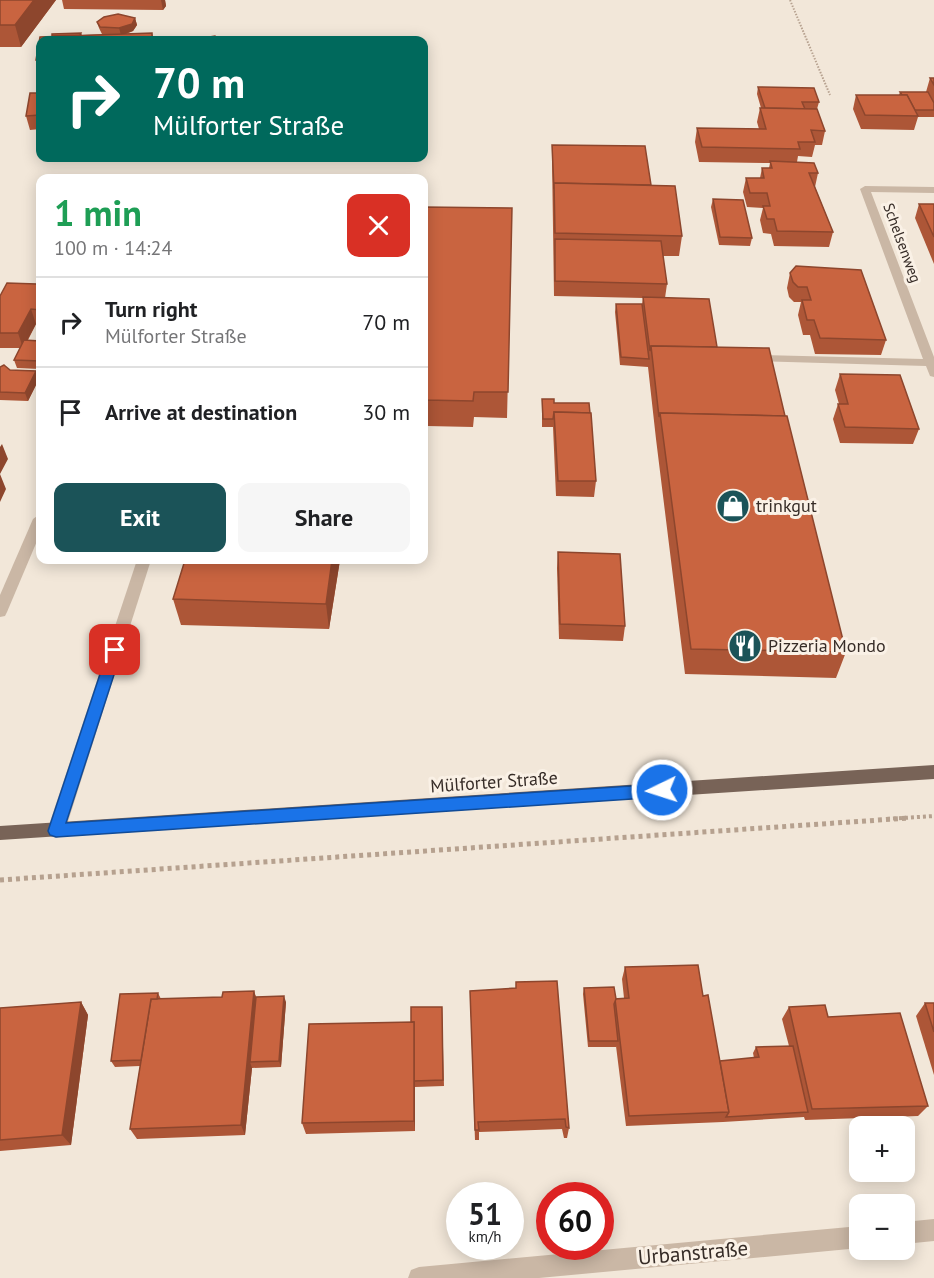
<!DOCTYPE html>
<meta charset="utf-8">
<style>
:root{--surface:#fff;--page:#f6f6f6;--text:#202124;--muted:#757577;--line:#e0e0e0;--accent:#1b5358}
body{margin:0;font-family:"PT Sans",sans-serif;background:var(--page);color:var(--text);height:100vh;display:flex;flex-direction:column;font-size:22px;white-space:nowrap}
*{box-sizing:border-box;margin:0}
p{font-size:20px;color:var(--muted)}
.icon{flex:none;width:33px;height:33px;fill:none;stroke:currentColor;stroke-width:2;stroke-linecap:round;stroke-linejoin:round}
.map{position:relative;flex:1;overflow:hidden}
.details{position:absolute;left:36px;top:174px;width:392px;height:390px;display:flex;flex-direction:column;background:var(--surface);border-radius:12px;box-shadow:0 3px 15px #0003}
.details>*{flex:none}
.guide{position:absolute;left:36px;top:36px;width:392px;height:126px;border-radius:12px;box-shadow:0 3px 15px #0003;background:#00695c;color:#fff;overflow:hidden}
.controls{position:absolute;left:849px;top:1116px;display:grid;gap:12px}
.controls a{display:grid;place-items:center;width:66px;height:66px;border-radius:12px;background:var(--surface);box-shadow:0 3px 15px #0003;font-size:30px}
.speed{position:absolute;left:446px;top:1182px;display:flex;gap:12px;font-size:30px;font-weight:700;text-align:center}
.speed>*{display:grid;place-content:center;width:78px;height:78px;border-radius:50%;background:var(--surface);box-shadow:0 3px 15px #0003;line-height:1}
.speed small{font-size:15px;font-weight:400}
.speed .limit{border:9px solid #d22;background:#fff;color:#111}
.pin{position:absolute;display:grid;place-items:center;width:51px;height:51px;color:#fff;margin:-26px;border-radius:12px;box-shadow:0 3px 9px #0006}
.me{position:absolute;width:66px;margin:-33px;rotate:266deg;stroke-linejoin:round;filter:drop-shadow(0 0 4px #0008)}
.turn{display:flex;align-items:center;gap:21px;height:126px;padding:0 18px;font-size:27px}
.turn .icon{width:78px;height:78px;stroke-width:2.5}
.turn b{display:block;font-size:42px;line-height:51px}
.round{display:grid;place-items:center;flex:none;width:63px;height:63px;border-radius:12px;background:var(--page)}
.head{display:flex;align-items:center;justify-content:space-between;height:102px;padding:0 18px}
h1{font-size:36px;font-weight:600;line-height:45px;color:#1e9e55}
.action{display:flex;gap:12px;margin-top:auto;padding:12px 18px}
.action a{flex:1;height:69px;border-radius:12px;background:var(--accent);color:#fff;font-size:24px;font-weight:600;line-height:69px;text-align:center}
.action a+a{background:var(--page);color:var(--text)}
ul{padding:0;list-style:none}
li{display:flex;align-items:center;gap:18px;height:90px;padding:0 18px;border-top:2px solid var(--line)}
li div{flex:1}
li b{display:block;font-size:22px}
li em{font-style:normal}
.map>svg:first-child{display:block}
</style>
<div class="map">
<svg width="934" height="1278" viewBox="0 0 934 1278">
<rect width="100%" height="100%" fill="#f2e7d9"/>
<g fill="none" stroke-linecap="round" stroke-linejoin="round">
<path stroke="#b6a18f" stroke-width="2" stroke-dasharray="1.5 1.5" stroke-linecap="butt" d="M790 0 830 95"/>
<path stroke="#b6a18f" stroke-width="4" stroke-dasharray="3 3" stroke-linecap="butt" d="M887 819 934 816"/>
<path stroke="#b6a18f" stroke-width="5" stroke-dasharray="4 4" stroke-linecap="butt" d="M0 880 909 818"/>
<g fill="#cab7a5" fill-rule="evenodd">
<path d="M865 186 934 187V193L871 192 934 357V377L930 376 926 366 753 361 751 359 757 355 923 359 860 189Z"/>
<path d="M40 514V534L7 612 5 616 0 617V595L33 519Z"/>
<path d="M137 560H151L65 831 62 836 56 838 50 836 47 831Z"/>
<path d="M934 1219V1241L904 1244V1222Z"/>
<path d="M860 1226V1248L539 1278H408L411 1270 419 1267Z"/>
</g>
<path fill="#786357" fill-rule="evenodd" d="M934 765V779L0 840V826Z"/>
</g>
<g fill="#ad5637">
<path d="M0 0H56L21 47H0Z"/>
<path d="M62 0H165L166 6 163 10 64 9Z"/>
<path d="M118 14 135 18 137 25 133 31 126 34 152 33 154 39 164 37 166 40H40V73H39L36 60 40 37 52 36V34L81 33 82 35 107 34H102L99 28 97 22 104 17Z"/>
<path d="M930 78H934V117H918L914 130 861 129 853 109 856 95H899L900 92H926Z"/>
<path d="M758 87 819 102 817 109 825 131 822 145H815L812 157 798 156 797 162 818 173 815 187 833 232 829 247 774 246 771 234 763 233 760 220 763 208 747 207 743 192 746 178H760L762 168H769L770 163 699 162 695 142 697 128 759 129 757 122 760 108H761L757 94Z"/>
<path d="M40 93V129L30 130 26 116Z"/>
<path d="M552 145 651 185 682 236 679 256H663L667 284 665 298 717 347 785 416 846 652 836 678 685 674 656 439 648 367 620 365 615 312 616 304H642L643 298 554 296 552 159Z"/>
<path d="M713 199 752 238 750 246 719 245 711 207Z"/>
<path d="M919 204H934V264L915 218Z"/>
<path d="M423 207 512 208 507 418 474 417 473 427 427 426 426 416H423Z"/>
<path d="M790 273 886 340 881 355 815 354 810 335H803L798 315 801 302H794L789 297 787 288Z"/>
<path d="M40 278V325L36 324 28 340 40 341V369L17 368 14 360 20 348H0V296L37 284Z"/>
<path d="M0 367 39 379 28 401 0 400Z"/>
<path d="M840 374 919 429 913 444 840 443 833 419 838 404H839L835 390Z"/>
<path d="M542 399 554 403 596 481 594 497 556 496 553 427H542Z"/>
<path d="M558 552 625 626 623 641 559 639 557 568Z"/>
<path d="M340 560 329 629 181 625 173 599Z"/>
<path d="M625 967 703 996 720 1061 754 1058 753 1053 756 1047 789 1046 782 1019 789 1007 828 1017 928 1106 918 1116 805 1120 804 1117 723 1122 626 1126 616 1046V1047H588L583 994 584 988 616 999 624 998 622 979Z"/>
<path d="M516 982 569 1128 567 1138H564L562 1129 479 1132V1140H475L470 991 516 988Z"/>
<path d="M254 991 256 997 286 1002 281 1067 252 1068 245 1135 137 1139 130 1129 140 1066 115 1067 111 1061 158 993 161 999 222 997Z"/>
<path d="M81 1002 88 1015 71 1145 0 1151V1008Z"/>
<path d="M925 1003H934V1075L916 1016Z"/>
<path d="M442 1007 444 1086 415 1087V1084V1131L306 1134 302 1123Z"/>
</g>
<g fill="#8d462d">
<path d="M34 0H56L21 47 15 25Z"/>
<path d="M161 0H165L166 6 163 10Z"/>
<path d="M135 18 137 25 133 31 121 35 119 28Z"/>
<path d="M31 309 36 324 23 348 18 333Z"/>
<path d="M36 371 39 379 28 401 25 393Z"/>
<path d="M2 444 8 459 0 474 6 489 0 502V447Z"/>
<path d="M332 560H340L329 629 326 604Z"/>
<path d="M254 991 258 1004 250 1062 252 1068 245 1135 241 1125Z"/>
<path d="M284 996 286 1002 281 1067 279 1061Z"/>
<path d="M81 1002 88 1015 71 1145 62 1135Z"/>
<path d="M414 1034H415V1131L414 1121Z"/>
</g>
<g fill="#c96440" stroke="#8d462d" stroke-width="1.5">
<path d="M0 0H34L15 25H0Z"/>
<path d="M118 14 135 18 132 24 119 28 100 27 97 22 104 17Z"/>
<path d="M81 33 80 35 52 36V34Z"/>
<path d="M152 33V40H40V60H36L40 37Z"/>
<path d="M215 36 220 40H192Z"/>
<path d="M164 37 166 40H153V39Z"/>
<path d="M930 78H934V85Z"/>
<path d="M758 87 814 88 819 102H802L805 109 765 108Z"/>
<path d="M900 92H928L934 103V110H915L907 95H902Z"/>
<path d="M30 93H40V115L26 116Z"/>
<path d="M856 95H907L918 116 865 115Z"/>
<path d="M760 108 817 109 825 131 811 130 815 142H798L800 149 702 147 697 128 766 129Z"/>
<path d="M552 145 645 146 651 185 554 183V189Z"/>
<path d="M770 161 814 163 818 173H809L833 232 777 231 774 219H767L763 206H770L767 193H750L746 178H764L762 168H772Z"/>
<path d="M554 183 675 186 682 236 555 233Z"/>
<path d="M713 199 743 200 752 238 720 237Z"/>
<path d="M919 204H934V237Z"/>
<path d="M423 207 512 208 508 392H474L473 401 426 400 427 390H423Z"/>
<path d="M555 239 661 241 667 284 555 281Z"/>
<path d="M796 266 861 270 886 340 820 338 814 320H807L802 300H811L807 287H798L793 282 790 273Z"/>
<path d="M40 278V310L31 309 18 333H0V296L7 283 37 284Z"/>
<path d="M643 297 709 299 717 347 651 346 650 351Z"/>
<path d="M616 304H642L649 359 621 357Z"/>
<path d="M24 340 40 341V361L14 360Z"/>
<path d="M651 346 769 348 785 416 660 413 659 417Z"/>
<path d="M4 365 10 370 36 371 25 393 0 392V367Z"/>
<path d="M840 374 900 375 919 429 845 427 838 404H848Z"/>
<path d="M542 399H554V403H589L590 413 554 412 553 419H543Z"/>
<path d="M554 412 591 413 596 481H558Z"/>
<path d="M660 413 787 416 846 652 691 649Z"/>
<path d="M558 552 620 554 625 626 560 624Z"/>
<path d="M185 560H332L326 604 173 599Z"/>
<path d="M698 965 703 996 708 995 729 1112 629 1116 615 999 629 998 625 967Z"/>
<path d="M557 981 569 1128 566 1127 565 1119 478 1122 479 1130H475L470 991 516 988V982Z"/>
<path d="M614 987 616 999 614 1004 618 1041H589L584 988Z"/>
<path d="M254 991 241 1125 130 1129 151 999 222 997 223 992Z"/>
<path d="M158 993 157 999H151L141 1060 111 1061 120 994Z"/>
<path d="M284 996 279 1061 250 1062 256 997Z"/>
<path d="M81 1002 62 1135 0 1140V1008Z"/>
<path d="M925 1003H934V1032Z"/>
<path d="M825 1005 828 1017 900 1013 928 1106 812 1109 789 1007Z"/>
<path d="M411 1007H442L443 1080 414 1081V1022H411Z"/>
<path d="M414 1022V1121L302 1123 309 1024Z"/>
<path d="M793 1046 808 1112 726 1117 729 1112 720 1061 759 1057 756 1047Z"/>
</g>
<path fill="#1a73e8" stroke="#114b97" stroke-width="1.5" d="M115 645 122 650 66 823 662 784 667 786 669 790 667 795 662 797 56 837 50 835 48 831 108 650Z"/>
<defs>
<g id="shop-disc" transform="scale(1.725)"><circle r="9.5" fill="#1b5358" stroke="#faf1e6"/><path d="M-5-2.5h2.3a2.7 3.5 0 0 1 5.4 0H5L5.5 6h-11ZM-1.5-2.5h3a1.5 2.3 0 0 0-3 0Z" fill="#fff"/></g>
<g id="restaurant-disc" transform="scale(1.725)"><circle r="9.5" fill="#1b5358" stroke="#faf1e6"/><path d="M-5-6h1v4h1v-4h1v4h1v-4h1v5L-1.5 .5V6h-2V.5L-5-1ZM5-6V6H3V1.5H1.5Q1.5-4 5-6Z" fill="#fff"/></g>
</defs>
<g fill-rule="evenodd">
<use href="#shop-disc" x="733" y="506"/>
<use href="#restaurant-disc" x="745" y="646"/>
</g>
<g text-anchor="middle" stroke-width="6" stroke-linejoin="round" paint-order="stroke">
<g font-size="15" fill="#362c27" stroke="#faf1e6">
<text transform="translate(902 243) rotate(70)" y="5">Schelsenweg</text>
</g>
<g font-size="18" fill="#362c27" stroke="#faf1e6" text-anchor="start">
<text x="756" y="512">trinkgut</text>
<text x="768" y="652">Pizzeria Mondo</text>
</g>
<g font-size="18" fill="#362c27" stroke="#faf1e6">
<text transform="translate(494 782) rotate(-4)" y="6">Mülforter Straße</text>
</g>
<g font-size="21" fill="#362c27" stroke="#faf1e6">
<text transform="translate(693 1253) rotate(-5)" y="7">Urbanstraße</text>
</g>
</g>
</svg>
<div class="controls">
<a>+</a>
<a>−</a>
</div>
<div class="speed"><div>51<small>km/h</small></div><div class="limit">60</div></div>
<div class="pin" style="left:115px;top:650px;background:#d93025"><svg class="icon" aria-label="arrive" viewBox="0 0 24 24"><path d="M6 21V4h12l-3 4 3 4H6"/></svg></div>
<svg class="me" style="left:662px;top:790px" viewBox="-20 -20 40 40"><circle r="17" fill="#1a73e8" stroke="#fff" stroke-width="3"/><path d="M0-11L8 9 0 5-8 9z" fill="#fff"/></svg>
<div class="guide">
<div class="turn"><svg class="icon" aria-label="right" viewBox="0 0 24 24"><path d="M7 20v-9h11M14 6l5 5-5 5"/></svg><div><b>70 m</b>Mülforter Straße</div></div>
</div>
<section class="details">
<div class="head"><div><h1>1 min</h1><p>100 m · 14:24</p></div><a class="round" style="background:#d93025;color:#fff"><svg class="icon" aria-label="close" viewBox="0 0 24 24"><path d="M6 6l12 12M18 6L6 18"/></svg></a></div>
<ul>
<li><svg class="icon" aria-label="right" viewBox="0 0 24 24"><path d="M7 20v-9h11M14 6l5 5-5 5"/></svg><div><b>Turn right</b><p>Mülforter Straße</p></div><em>70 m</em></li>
<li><svg class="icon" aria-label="arrive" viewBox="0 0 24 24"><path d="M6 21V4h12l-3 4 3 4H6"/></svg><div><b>Arrive at destination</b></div><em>30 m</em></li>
</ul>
<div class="action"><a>Exit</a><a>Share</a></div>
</section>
</div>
